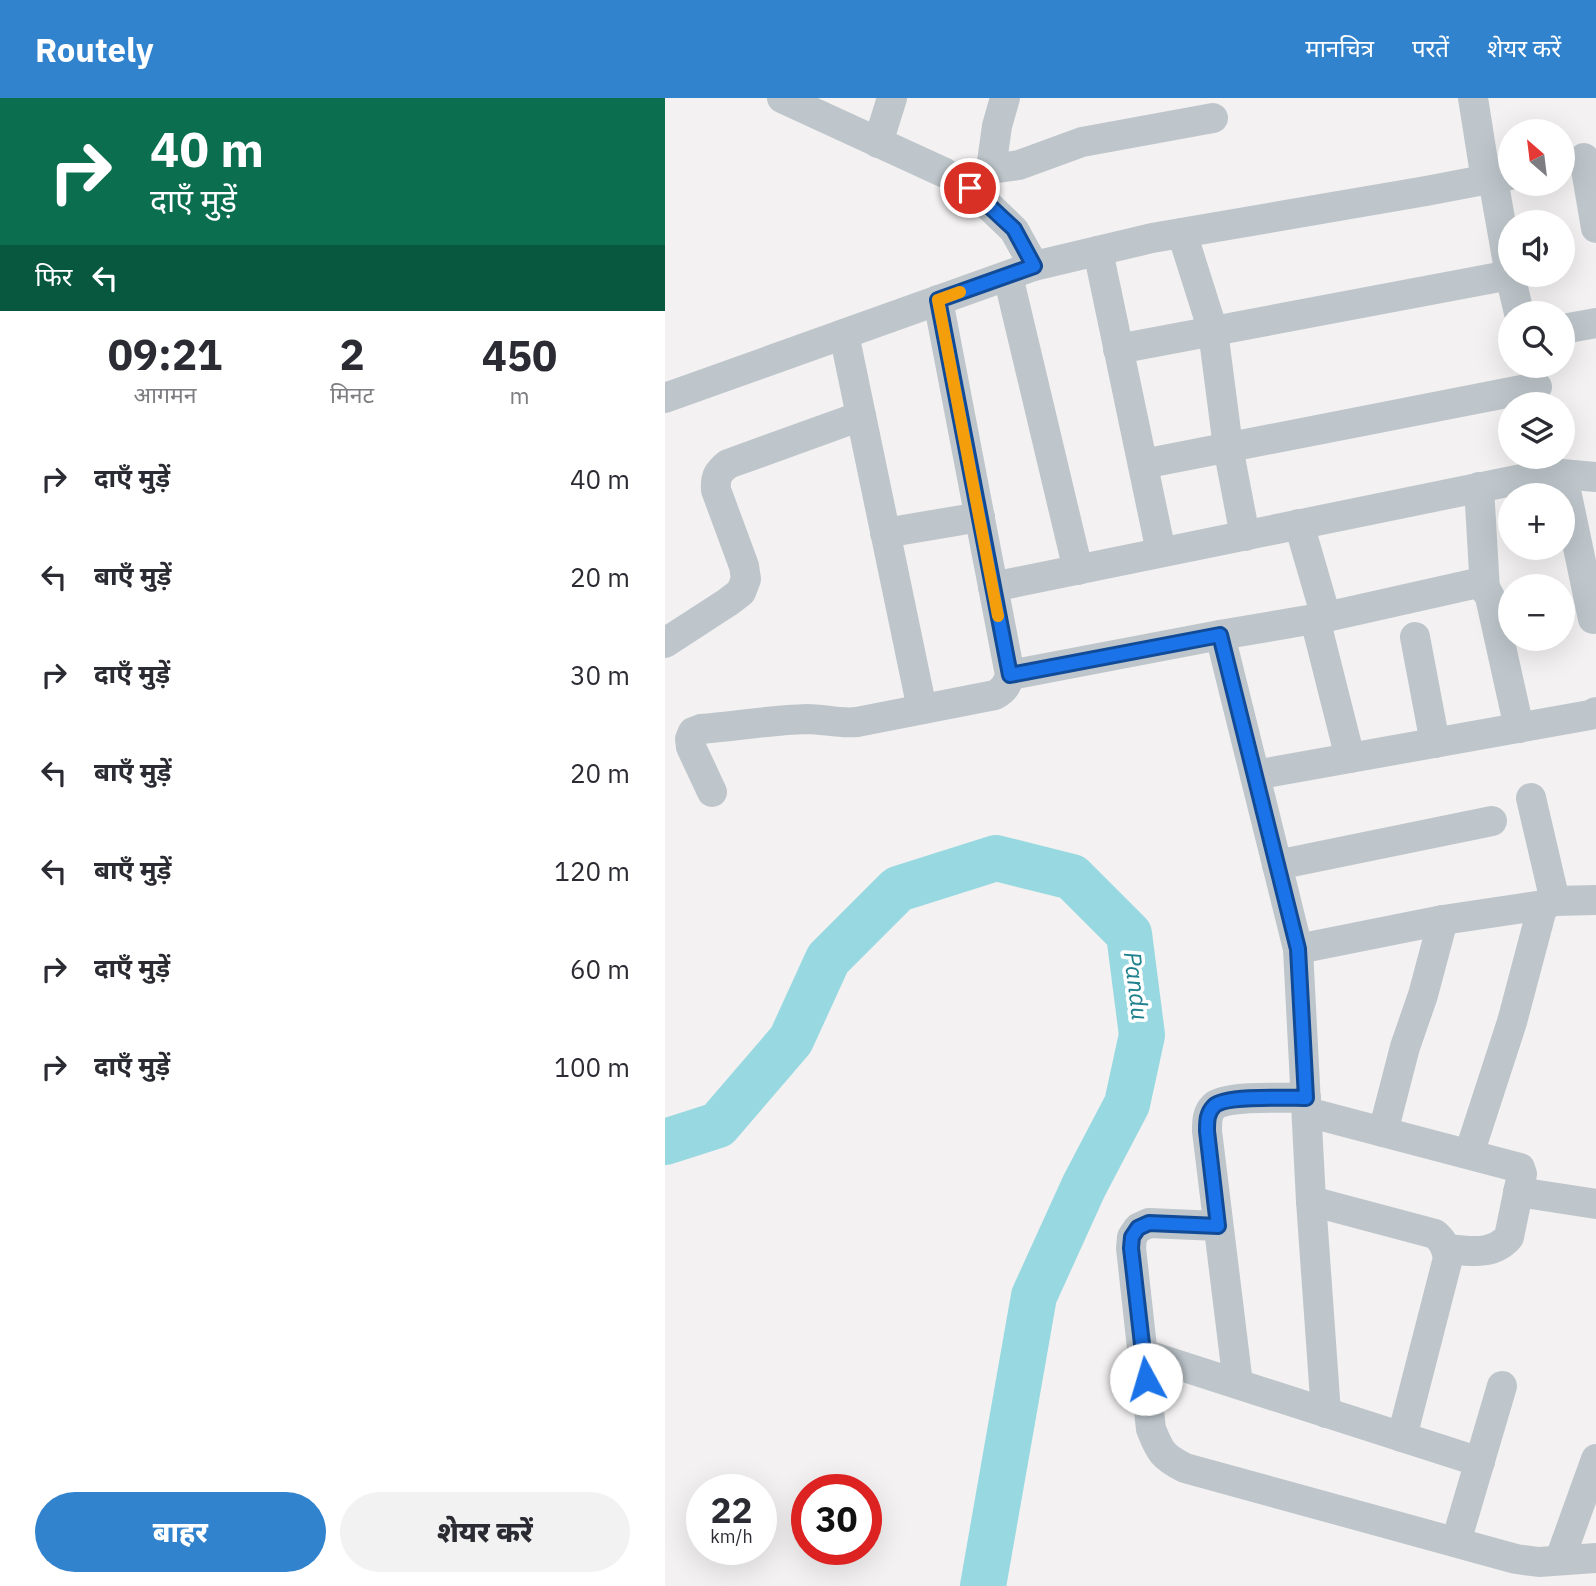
<!DOCTYPE html>
<html lang="hi">
<meta charset="utf-8">
<style>
:root{--surface:#fff;--page:#f2f2f3;--text:#2b2b33;--muted:#7c7c81;--accent:#3183cd}
body{margin:0;font-family:"IBM Plex Sans","Noto Sans Devanagari",sans-serif;background:var(--page);color:var(--text);height:100vh;display:flex;flex-direction:column;font-size:26px;white-space:nowrap}
*{box-sizing:border-box;margin:0}
p{font-size:23px;color:var(--muted)}
.icon{flex:none;width:38px;height:38px;fill:none;stroke:currentColor;stroke-width:2;stroke-linecap:round;stroke-linejoin:round}
.map{position:relative;flex:1;overflow:hidden}
.panel{display:flex;flex-direction:column;background:var(--surface);width:665px}
.panel>*{flex:none}
.banner{background:#0b6e4f;color:#fff;overflow:hidden}
.needle{width:46px;rotate:332deg}
.fabs{position:absolute;left:833px;top:21px;display:grid;gap:14px}
.fabs a{display:grid;place-items:center;width:77px;height:77px;border-radius:50%;background:var(--surface);box-shadow:0 7px 28px #0002;font-size:35px}
.speed{position:absolute;left:21px;top:1376px;display:flex;gap:14px;font-size:35px;font-weight:700;text-align:center}
.speed>*{display:grid;place-content:center;width:91px;height:91px;border-radius:50%;background:var(--surface);box-shadow:0 7px 28px #0002;line-height:1}
.speed small{font-size:18px;font-weight:400}
.speed .limit{border:10px solid #d22;background:#fff;color:#111}
.pin{position:absolute;display:grid;place-items:center;width:60px;height:60px;color:#fff;margin:-30px;border:4px solid #fff;border-radius:50%;box-shadow:0 2px 7px #0007}
.me{position:absolute;width:77px;margin:-38px;rotate:354deg;stroke-linejoin:round;filter:drop-shadow(0 0 5px #0008)}
.turn{display:flex;align-items:center;gap:24px;height:147px;padding:0 35px;font-size:32px}
.turn .icon{width:91px;height:91px;stroke-width:2.5}
.turn b{display:block;font-size:49px;line-height:60px}
.then{display:flex;align-items:center;height:66px;padding:0 35px;background:#0003;gap:14px;font-size:26px}
.eta{display:flex;justify-content:space-evenly;align-items:center;height:119px;text-align:center}
.eta b{font-size:42px;font-weight:800;line-height:49px}
.cta{display:flex;gap:14px;margin-top:auto;padding:14px 35px}
.cta a{flex:1;height:80px;border-radius:42px;background:var(--accent);color:#fff;font-size:28px;font-weight:800;line-height:80px;text-align:center}
.cta a+a{background:var(--page);color:var(--text)}
ul{padding:0;list-style:none}
li{display:flex;align-items:center;gap:21px;height:98px;padding:0 35px}
li div{flex:1}
li b{display:block;font-size:26px}
li em{font-style:normal}
header{display:flex;align-items:center;gap:42px;box-sizing:border-box;height:98px;padding:0 35px;background:var(--accent);color:#fff}
header strong{font-size:33px}
nav{display:flex;gap:38px;margin-inline-start:auto;font-size:24px}
main{display:flex;flex:1;min-height:0}
.map>svg:first-child{display:block}
</style>
<header>
<strong>Routely</strong>
<nav><a>मानचित्र</a><a>परतें</a><a>शेयर करें</a></nav>
</header>
<main>
<section class="panel">
<div class="banner">
<div class="turn"><svg class="icon" aria-label="right" viewBox="0 0 24 24"><path d="M7 20v-9h11M14 6l5 5-5 5"/></svg><div><b>40 m</b>दाएँ मुड़ें</div></div>
<div class="then">फिर<svg class="icon" aria-label="left" viewBox="0 0 24 24"><path d="M17 20v-9H6M10 6l-5 5 5 5"/></svg></div>
</div>
<div class="eta">
<div><b>09:21</b><p>आगमन</p></div>
<div><b>2</b><p>मिनट</p></div>
<div><b>450</b><p>m</p></div>
</div>
<ul>
<li><svg class="icon" aria-label="right" viewBox="0 0 24 24"><path d="M7 20v-9h11M14 6l5 5-5 5"/></svg><div><b>दाएँ मुड़ें</b></div><em>40 m</em></li>
<li><svg class="icon" aria-label="left" viewBox="0 0 24 24"><path d="M17 20v-9H6M10 6l-5 5 5 5"/></svg><div><b>बाएँ मुड़ें</b></div><em>20 m</em></li>
<li><svg class="icon" aria-label="right" viewBox="0 0 24 24"><path d="M7 20v-9h11M14 6l5 5-5 5"/></svg><div><b>दाएँ मुड़ें</b></div><em>30 m</em></li>
<li><svg class="icon" aria-label="left" viewBox="0 0 24 24"><path d="M17 20v-9H6M10 6l-5 5 5 5"/></svg><div><b>बाएँ मुड़ें</b></div><em>20 m</em></li>
<li><svg class="icon" aria-label="left" viewBox="0 0 24 24"><path d="M17 20v-9H6M10 6l-5 5 5 5"/></svg><div><b>बाएँ मुड़ें</b></div><em>120 m</em></li>
<li><svg class="icon" aria-label="right" viewBox="0 0 24 24"><path d="M7 20v-9h11M14 6l5 5-5 5"/></svg><div><b>दाएँ मुड़ें</b></div><em>60 m</em></li>
<li><svg class="icon" aria-label="right" viewBox="0 0 24 24"><path d="M7 20v-9h11M14 6l5 5-5 5"/></svg><div><b>दाएँ मुड़ें</b></div><em>100 m</em></li>
</ul>
<div class="cta"><a>बाहर</a><a>शेयर करें</a></div>
</section>
<div class="map">
<svg width="931" height="1488" viewBox="0 0 931 1488">
<rect width="100%" height="100%" fill="#f3f1f1"/>
<g fill="none" stroke-linecap="round" stroke-linejoin="round">
<path stroke="#98d9e1" stroke-width="46" d="M0 1044 53 1027 126 942 163 861 233 791 331 760 407 779 464 836 477 937 462 1006 419 1088 369 1198 318 1488"/>
<g stroke="#bec6cb" stroke-width="30">
<path d="M117 0 280 75 305 90 349 132 369 168"/>
<path d="M808 0 821 82"/>
<path d="M213 45 227 0"/>
<path d="M919 60 931 130"/>
<path d="M326 71 332 28 340 0"/>
<path d="M828 81 845 177 854 215"/>
<path d="M305 90 326 71 354 67 417 44 548 20"/>
<path d="M517 135 548 233 563 349 580 438"/>
<path d="M433 153 496 454"/>
<path d="M343 178 413 472"/>
<path d="M898 231 931 225"/>
<path d="M179 236 257 611"/>
<path d="M453 251 845 177"/>
<path d="M0 300 369 168 487 140 761 93 845 77"/>
<path d="M478 366 872 289"/>
<path d="M885 370 886 375 931 379"/>
<path d="M814 389 820 492"/>
<path d="M634 426 661 519"/>
<path d="M220 435 315 419"/>
<path d="M328 489 886 375 899 383 928 521"/>
<path d="M650 521 685 660"/>
<path d="M555 537 633 851"/>
<path d="M750 539 770 645"/>
<path d="M0 545 63 504 76 494 81 481 79 468 51 392C50 379 53 374 63 366L196 318"/>
<path d="M345 577 555 537 661 519 808 486 819 488 825 499 854 630"/>
<path d="M590 677 925 617 931 614"/>
<path d="M47 694 26 649 25 641 28 634 36 631C71 628 107 622 142 621 159 621 174 626 192 624L330 597C339 592 342 587 345 577L273 202"/>
<path d="M866 700 890 803"/>
<path d="M612 767 827 723"/>
<path d="M642 1014 855 1070 857 1076 844 1139C828 1158 804 1153 782 1151"/>
<path d="M718 1034 740 949 758 897 778 822"/>
<path d="M804 1056 847 924 878 807"/>
<path d="M853 1094 931 1106"/>
<path d="M646 1103 770 1136C778 1143 781 1149 783 1160L737 1339"/>
<path d="M553 1128 484 1125 473 1130 467 1139 466 1150 486 1331C495 1354 498 1359 520 1370L851 1461 874 1464 931 1460"/>
<path d="M479 1256 815 1364"/>
<path d="M573 1286 542 1033C542 1023 542 1015 549 1008 560 997 623 1000 641 1000"/>
<path d="M661 1315 646 1103 633 851 778 822 878 807 890 803 931 802"/>
<path d="M791 1444 837 1288"/>
<path d="M895 1461 931 1361"/>
</g>
</g>
<g fill="none" stroke-linecap="round" stroke-linejoin="round">
<g stroke="#114b97" stroke-width="18">
<path id="route" d="M305 90 349 131 369 168 273 202 345 577 555 537 633 851 641 1000C623 1000 560 997 549 1008 542 1015 542 1023 542 1033L553 1128 484 1125 473 1130 467 1139 466 1150 481 1281"/>
</g>
<use href="#route" stroke="#1a73e8" stroke-width="12"/>
<path stroke="#f59e0b" stroke-width="12" d="M295 194 273 202 333 518"/>
</g>
<g text-anchor="middle" stroke-width="7" stroke-linejoin="round" paint-order="stroke">
<g font-size="24" font-style="italic" fill="#1e808c" stroke="#fff">
<text transform="translate(471 888) rotate(83)" y="8">Pandu</text>
</g>
</g>
</svg>
<div class="fabs">
<a><svg class="needle" viewBox="-14 -14 28 28"><path d="M0-13l5 13h-10z" fill="#e53935"/><path d="M0 13l5-13h-10z" fill="#7c7c81"/></svg></a>
<a><svg class="icon" aria-label="sound" viewBox="0 0 24 24"><path d="M4 9h4l5-4v14l-5-4H4zM17 9q2 3 0 6"/></svg></a>
<a><svg class="icon" aria-label="search" viewBox="0 0 24 24"><circle cx="10" cy="10" r="6"/><path d="M15 15l6 6"/></svg></a>
<a><svg class="icon" aria-label="layers" viewBox="0 0 24 24"><path d="M12 4l9 5-9 5-9-5zM3 14l9 5 9-5"/></svg></a>
<a>+</a>
<a>−</a>
</div>
<div class="speed"><div>22<small>km/h</small></div><div class="limit">30</div></div>
<div class="pin" style="left:305px;top:90px;background:#d93025"><svg class="icon" aria-label="arrive" viewBox="0 0 24 24"><path d="M6 21V4h12l-3 4 3 4H6"/></svg></div>
<svg class="me" style="left:481px;top:1281px" viewBox="-20 -20 40 40"><circle r="19" fill="#fff"/><path d="M0-13L10 11 0 6-10 11z" fill="#1a73e8"/></svg>
</div>
</main>
